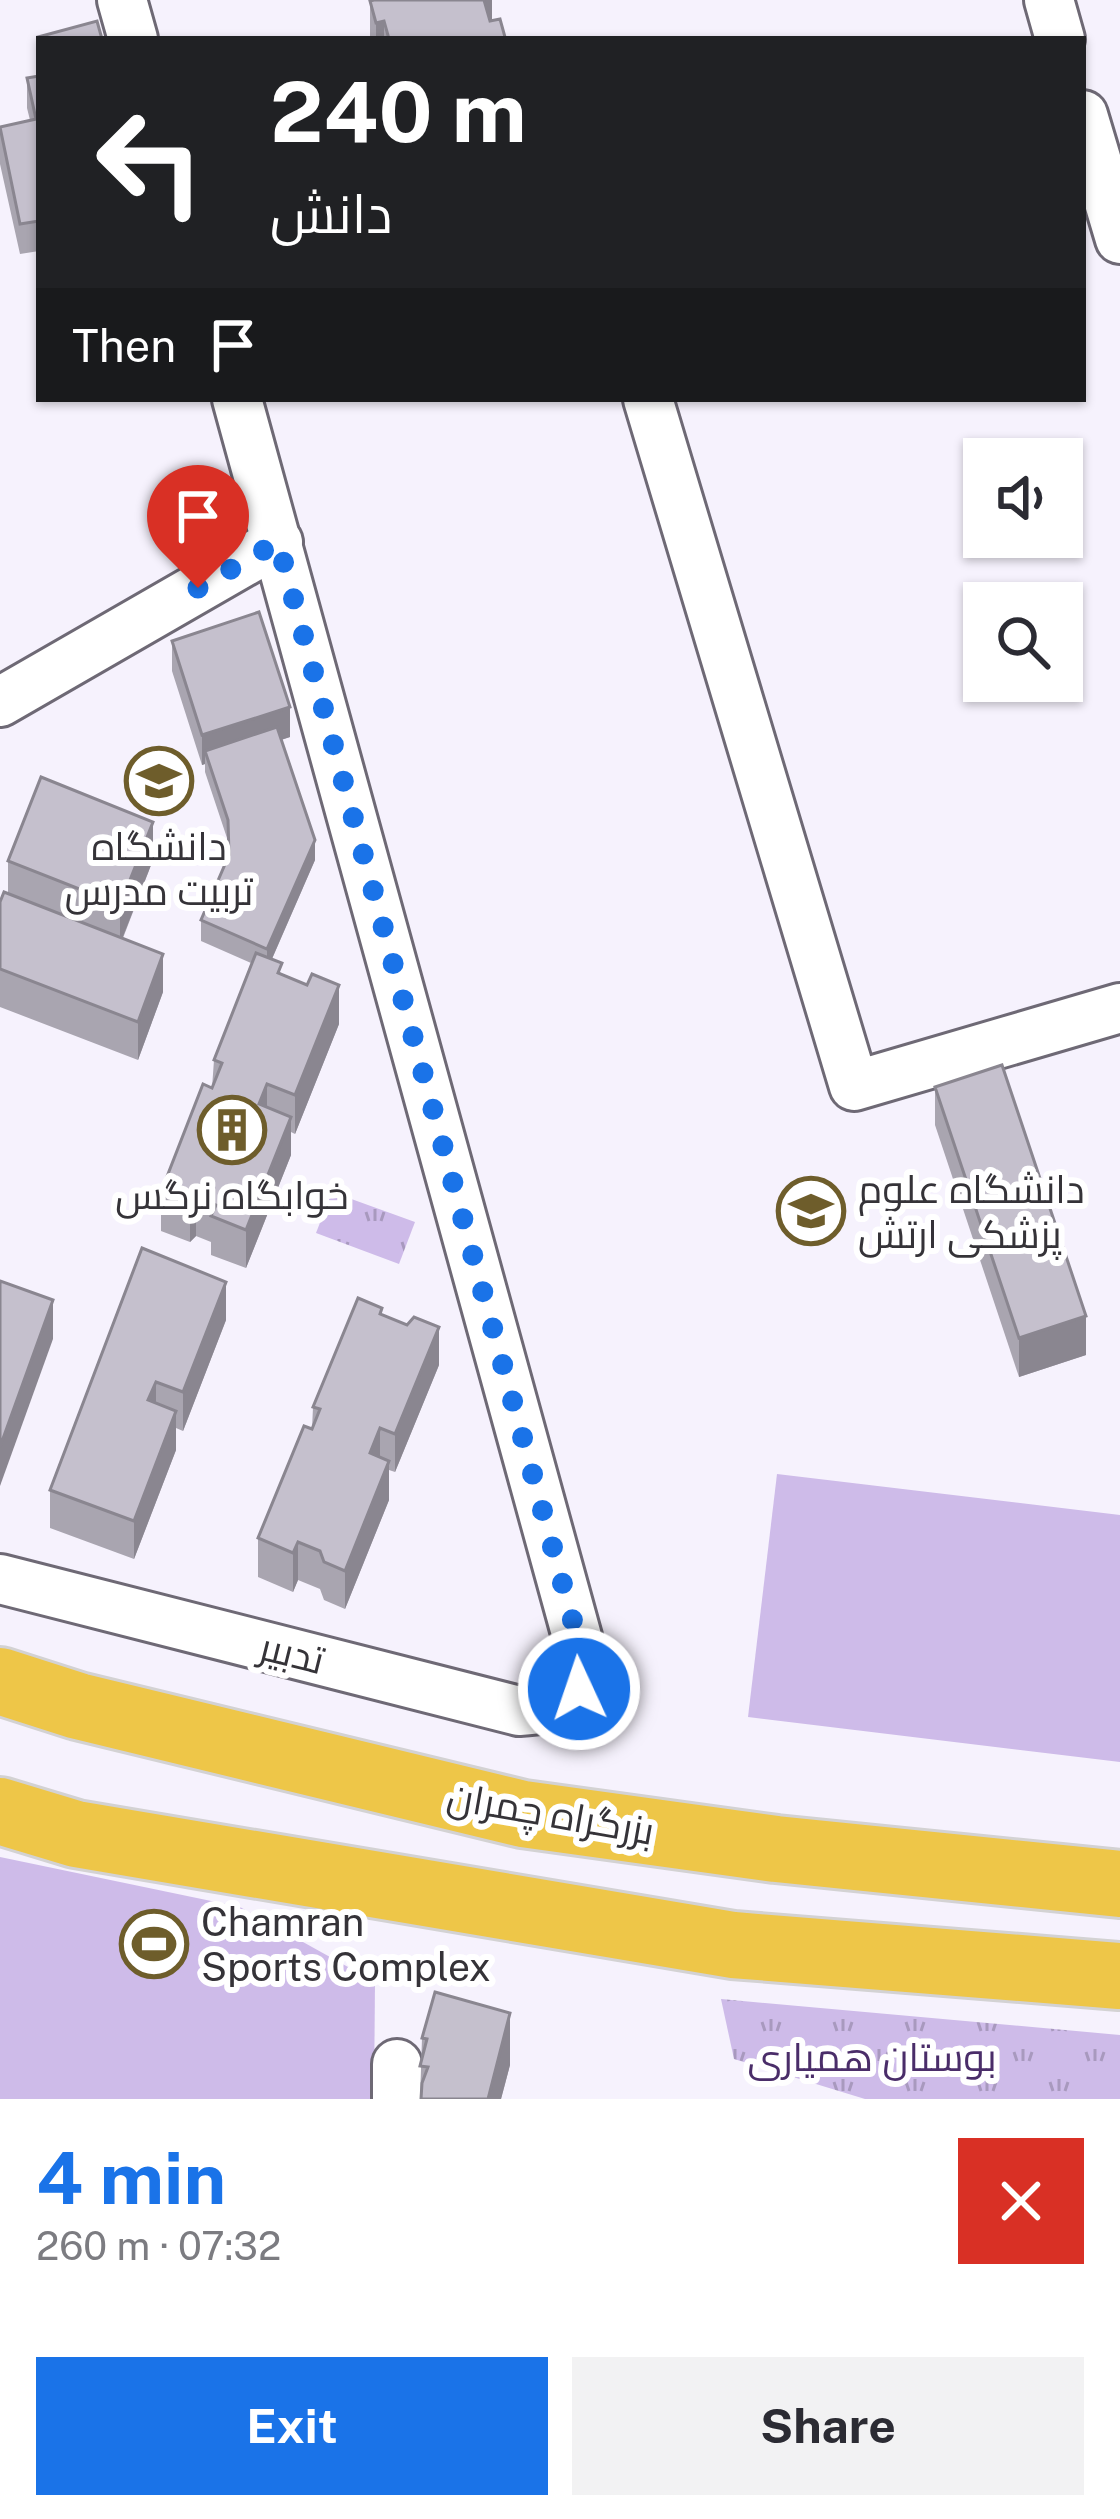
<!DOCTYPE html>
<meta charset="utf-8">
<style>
:root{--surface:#fff;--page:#f2f2f3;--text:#2b2b33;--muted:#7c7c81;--accent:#1a73e8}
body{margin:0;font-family:"Public Sans",Cairo,sans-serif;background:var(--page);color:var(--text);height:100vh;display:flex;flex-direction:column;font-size:45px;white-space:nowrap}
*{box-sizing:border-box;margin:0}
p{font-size:39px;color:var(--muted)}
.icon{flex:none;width:66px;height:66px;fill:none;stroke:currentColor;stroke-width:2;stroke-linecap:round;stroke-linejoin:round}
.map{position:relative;height:2099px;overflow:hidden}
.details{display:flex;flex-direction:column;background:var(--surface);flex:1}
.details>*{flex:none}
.banner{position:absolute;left:36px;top:36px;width:1050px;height:366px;border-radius:0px;box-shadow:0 3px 9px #0004;background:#202124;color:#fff;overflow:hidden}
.tools{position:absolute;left:963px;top:438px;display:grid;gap:24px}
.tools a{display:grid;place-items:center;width:120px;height:120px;border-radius:0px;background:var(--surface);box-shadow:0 3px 9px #0004;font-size:60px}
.pin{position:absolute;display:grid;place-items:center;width:102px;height:102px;color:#fff;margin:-123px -51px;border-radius:50% 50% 50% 0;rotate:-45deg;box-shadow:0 0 12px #0007}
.pin .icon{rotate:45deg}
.me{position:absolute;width:132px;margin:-66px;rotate:357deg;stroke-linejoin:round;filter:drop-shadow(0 0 9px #0008)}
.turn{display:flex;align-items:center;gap:42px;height:252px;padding:0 36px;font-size:54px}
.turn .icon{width:156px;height:156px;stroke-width:2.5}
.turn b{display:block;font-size:84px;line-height:102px}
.then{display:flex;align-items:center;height:114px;padding:0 36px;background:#0003;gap:24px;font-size:45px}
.round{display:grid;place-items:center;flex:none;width:126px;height:126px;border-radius:0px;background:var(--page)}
.overview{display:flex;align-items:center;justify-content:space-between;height:204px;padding:0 36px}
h1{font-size:72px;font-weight:700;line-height:90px;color:var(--accent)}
.cta{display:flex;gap:24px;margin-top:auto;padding:24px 36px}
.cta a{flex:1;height:138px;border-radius:0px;background:var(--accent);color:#fff;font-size:48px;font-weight:700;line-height:138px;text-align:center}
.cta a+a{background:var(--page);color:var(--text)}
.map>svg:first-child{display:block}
</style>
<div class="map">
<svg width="1120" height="2099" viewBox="0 0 1120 2099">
<defs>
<pattern id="park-tufts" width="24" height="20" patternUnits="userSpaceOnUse" patternTransform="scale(3)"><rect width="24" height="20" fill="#cebbe9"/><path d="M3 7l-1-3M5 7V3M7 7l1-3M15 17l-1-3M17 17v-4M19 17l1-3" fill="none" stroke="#a899be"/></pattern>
</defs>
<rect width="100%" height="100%" fill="#f6f2fd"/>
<g fill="#cebbe9">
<path d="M777 1474 1120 1515V1762L748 1717Z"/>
<path d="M0 1857 240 1907 375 1982 374 2099H0Z"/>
</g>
<g fill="url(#park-tufts)">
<path d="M332 1192 415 1222 399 1264 316 1233Z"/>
<path d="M721 1999 1120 2035V2099H865L734 2059Z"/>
</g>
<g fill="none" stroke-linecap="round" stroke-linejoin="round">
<g stroke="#6e6975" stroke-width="54">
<g id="minor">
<path d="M122 0 133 39"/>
<path d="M1049 0 1060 39"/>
<path d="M1083 115 1120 239"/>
<path d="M648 399 854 1086 1120 1008"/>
<path d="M0 702 278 542"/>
<path d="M0 1579 519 1711C558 1708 573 1706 585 1666L237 399"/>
<path d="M397 2099V2064"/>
</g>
</g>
<g stroke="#d3d2d3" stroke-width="72">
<g id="highway">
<path d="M0 1681 78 1706 523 1814 776 1849 1120 1884"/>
<path d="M0 1811 76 1834 733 1945 1120 1976"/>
</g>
</g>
<use href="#minor" stroke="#fff" stroke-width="48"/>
<use href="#highway" stroke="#eec648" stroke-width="66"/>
</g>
<g fill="#a9a5b0">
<path d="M492 0V21L505 39H370V1Z"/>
<path d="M39 76V251L20 254 0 164V134L30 120 27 108V78Z"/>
<path d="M172 641 290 737 281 740 315 860 272 959 282 975 339 1024 295 1134 291 1132V1155L246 1268 211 1255V1242L196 1236 190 1242 161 1231V1192L212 1088 214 1060 251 963 201 941V920L229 856 228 841 205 772V764L202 765 172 671Z"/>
<path d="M153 860 123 938 163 992 138 1060 0 1007V902L8 893V861Z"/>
<path d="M935 1087 1086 1355 1019 1377 935 1125Z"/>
<path d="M142 1248 226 1320 183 1431 176 1428V1450L134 1559 50 1528V1490Z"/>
<path d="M382 1315 439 1365 395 1472 389 1470V1500L345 1609 324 1600 320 1589 298 1580 293 1592 258 1577V1538L312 1429 313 1407Z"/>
<path d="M422 2038 510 2065 501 2099H420Z"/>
</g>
<g fill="#8a8690">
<path d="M482 0H492V28Z"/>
<path d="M384 21V39H376V23Z"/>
<path d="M290 707V737L209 763 205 751V764L202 765V735Z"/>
<path d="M153 822V860L120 944V905Z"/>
<path d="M315 840V860L267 970V949Z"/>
<path d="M163 954V992L138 1060V1022Z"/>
<path d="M339 985V1024L295 1134V1095Z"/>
<path d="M267 1084V1123L259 1104Z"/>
<path d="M291 1117V1155L246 1268V1230Z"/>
<path d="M196 1197V1236L190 1242V1204Z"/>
<path d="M226 1282V1320L183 1431V1392Z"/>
<path d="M53 1300V1339L0 1486V1447Z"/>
<path d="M1086 1316V1355L1019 1377V1338Z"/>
<path d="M439 1327V1365L395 1472V1434Z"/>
<path d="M156 1382V1420L148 1400Z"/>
<path d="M176 1411V1450L134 1559V1521Z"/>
<path d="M380 1428V1466L370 1453Z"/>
<path d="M389 1461V1500L345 1609V1571Z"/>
<path d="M298 1542V1580L293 1592V1553Z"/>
<path d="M510 2013V2065L501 2099H488Z"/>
</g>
<g fill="#c5c0cd" stroke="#8a8690" stroke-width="3">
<path d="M374 0H484L490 21 500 19 505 37 500 39H389L384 21 376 23 370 1Z"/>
<path d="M97 21 102 39H39L38 37Z"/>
<path d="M39 76V221L20 224 0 127 36 119 27 78Z"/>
<path d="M259 612 290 707 202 735 172 641Z"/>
<path d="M277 727 315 840 267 949 201 920 229 855 228 820 205 751Z"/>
<path d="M41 777 153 822 120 905 8 861Z"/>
<path d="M4 892 163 954 138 1022 0 969V902Z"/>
<path d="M256 953 282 963 278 973 307 985 312 974 339 985 295 1095 267 1084 259 1104 291 1117 246 1230 211 1216 216 1205 196 1197 190 1204 161 1192 203 1084 212 1088 222 1063 214 1060Z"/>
<path d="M1002 1065 1086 1316 1019 1338 935 1087Z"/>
<path d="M142 1248 226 1282 183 1392 156 1382 148 1400 176 1411 134 1521 50 1490Z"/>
<path d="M0 1281 53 1300 0 1447Z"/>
<path d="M358 1298 382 1308 380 1314 407 1325 414 1317 439 1327 395 1434 380 1428 370 1453 389 1461 345 1571 324 1562 320 1551 298 1542 293 1553 258 1538 304 1426 312 1429 320 1409 313 1407Z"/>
<path d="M435 1992 510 2013 488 2099H421L422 2083 428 2067 420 2066 427 2039 422 2038Z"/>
</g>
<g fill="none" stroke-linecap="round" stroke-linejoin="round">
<path stroke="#1a73e8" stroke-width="21" stroke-dasharray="0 37.8" d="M198 588 278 542 585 1666 579 1689"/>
</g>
<defs>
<g id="university-ring" transform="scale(3.45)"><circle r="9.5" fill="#fff" stroke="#6e5d2b" stroke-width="1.5"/><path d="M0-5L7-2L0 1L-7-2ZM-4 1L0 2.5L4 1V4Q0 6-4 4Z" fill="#6e5d2b"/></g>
<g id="building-ring" transform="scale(3.45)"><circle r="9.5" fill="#fff" stroke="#6e5d2b" stroke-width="1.5"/><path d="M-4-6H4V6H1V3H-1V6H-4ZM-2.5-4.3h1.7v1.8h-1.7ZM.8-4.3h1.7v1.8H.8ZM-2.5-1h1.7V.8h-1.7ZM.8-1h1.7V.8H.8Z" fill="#6e5d2b"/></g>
<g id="stadium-ring" transform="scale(3.45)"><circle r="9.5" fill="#fff" stroke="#6e5d2b" stroke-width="1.5"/><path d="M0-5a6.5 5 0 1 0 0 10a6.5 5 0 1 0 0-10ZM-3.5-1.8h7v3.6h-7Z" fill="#6e5d2b"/></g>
</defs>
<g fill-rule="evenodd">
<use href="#university-ring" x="159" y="781"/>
<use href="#building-ring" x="232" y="1130"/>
<use href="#university-ring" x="811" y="1211"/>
<use href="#stadium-ring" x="154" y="1944"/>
</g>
<g text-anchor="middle" stroke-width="12" stroke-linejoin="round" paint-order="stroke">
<g font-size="39" fill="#353338" stroke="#fff">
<text x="159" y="860">دانشگاه<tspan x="159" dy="45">تربیت مدرس</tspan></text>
<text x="858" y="1203" text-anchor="start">دانشگاه علوم<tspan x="858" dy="45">پزشکی ارتش</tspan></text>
<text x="232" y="1209">خوابگاه نرگس</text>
<text x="201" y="1936" text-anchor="start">Chamran<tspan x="201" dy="45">Sports Complex</tspan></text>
</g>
<g font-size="39" fill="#353338" stroke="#fff">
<text transform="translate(292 1653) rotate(14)" y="14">تدبیر</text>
<text transform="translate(551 1813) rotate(10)" y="14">بزرگراه چمران</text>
</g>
<g font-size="39" fill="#4a2d69" stroke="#fff">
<text x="872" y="2071">بوستان همیاری</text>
</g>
</g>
</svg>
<div class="tools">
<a><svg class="icon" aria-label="sound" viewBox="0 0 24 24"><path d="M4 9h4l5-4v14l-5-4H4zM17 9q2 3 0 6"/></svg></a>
<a><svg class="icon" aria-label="search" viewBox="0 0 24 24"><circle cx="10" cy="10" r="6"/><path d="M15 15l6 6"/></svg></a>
</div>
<div class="pin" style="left:198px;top:588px;background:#d93025"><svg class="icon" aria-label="arrive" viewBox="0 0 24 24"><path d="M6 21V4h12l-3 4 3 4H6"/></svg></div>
<svg class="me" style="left:579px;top:1689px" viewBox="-20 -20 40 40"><circle r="17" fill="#1a73e8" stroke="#fff" stroke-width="3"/><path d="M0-11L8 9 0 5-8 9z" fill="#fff"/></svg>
<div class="banner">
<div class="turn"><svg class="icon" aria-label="left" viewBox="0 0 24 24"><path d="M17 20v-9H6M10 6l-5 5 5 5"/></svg><div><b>240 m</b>دانش</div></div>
<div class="then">Then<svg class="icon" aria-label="arrive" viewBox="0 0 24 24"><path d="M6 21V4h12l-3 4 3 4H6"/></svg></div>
</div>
</div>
<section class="details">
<div class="overview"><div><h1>4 min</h1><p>260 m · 07:32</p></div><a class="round" style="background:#d93025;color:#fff"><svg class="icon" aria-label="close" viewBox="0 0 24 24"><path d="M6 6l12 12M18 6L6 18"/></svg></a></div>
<div class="cta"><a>Exit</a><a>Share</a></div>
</section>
